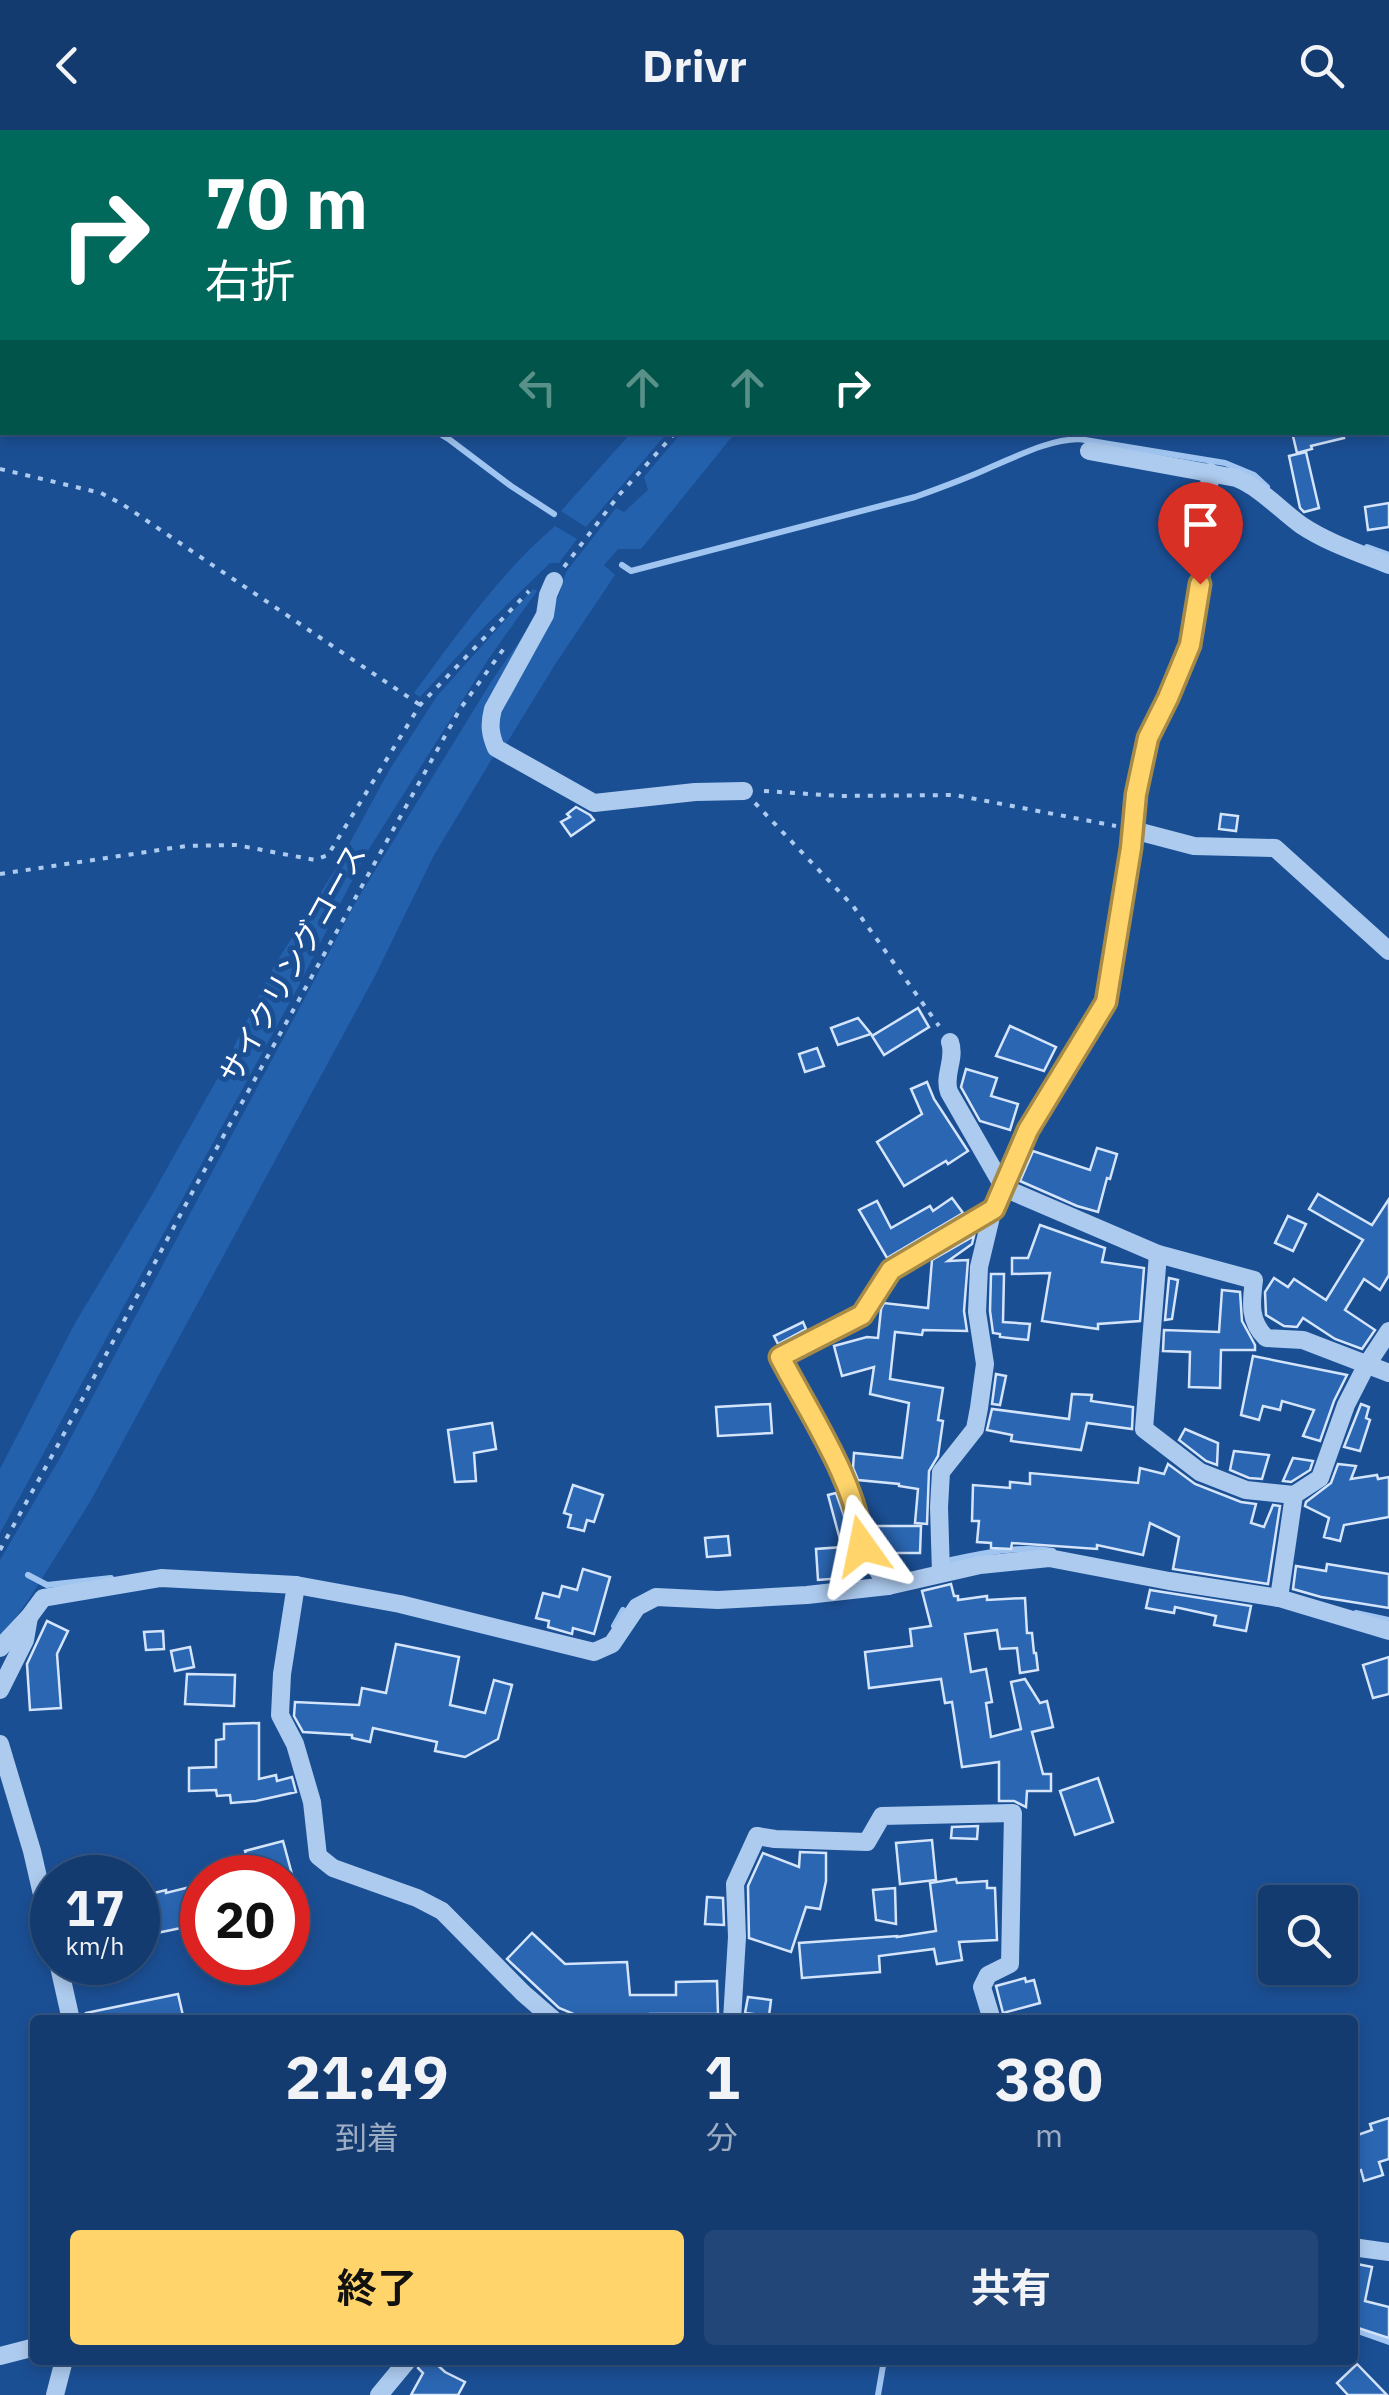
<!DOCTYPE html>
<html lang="ja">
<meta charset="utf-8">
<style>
:root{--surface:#143b6f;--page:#214677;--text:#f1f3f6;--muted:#9dadc3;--line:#335582;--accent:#ffd56b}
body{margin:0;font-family:"IBM Plex Sans","Noto Sans JP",sans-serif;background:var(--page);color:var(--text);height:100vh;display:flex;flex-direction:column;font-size:38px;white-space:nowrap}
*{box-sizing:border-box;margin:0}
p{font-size:32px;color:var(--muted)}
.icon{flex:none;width:55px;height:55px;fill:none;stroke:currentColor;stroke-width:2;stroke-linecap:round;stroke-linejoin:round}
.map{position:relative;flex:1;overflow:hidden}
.side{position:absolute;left:30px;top:1885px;width:1328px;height:350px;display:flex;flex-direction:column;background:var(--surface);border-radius:10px;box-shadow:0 5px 15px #0003,0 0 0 2px var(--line)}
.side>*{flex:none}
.banner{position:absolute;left:0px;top:0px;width:1390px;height:305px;box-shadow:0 5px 15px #0003,0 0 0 2px var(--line);background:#00695c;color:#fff;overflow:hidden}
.buttons{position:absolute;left:1258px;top:1755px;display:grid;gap:20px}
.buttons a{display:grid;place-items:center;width:100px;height:100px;border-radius:10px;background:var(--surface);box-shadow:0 5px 15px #0003,0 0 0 2px var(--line);font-size:50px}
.speed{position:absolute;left:30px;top:1725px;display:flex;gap:20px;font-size:50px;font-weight:700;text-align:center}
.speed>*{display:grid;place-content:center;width:130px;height:130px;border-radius:50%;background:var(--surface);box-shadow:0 5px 15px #0003,0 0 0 2px var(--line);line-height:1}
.speed small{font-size:25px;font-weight:400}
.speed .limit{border:15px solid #d22;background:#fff;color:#111}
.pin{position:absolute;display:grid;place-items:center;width:85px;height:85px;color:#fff;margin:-102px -42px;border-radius:50% 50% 50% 0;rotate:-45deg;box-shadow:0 0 10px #0007}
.pin .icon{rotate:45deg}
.me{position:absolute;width:110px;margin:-55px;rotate:348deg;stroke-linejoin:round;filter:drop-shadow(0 0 8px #0008)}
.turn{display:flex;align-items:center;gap:35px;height:210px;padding:0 40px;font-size:45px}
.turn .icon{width:130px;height:130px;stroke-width:2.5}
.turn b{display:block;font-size:70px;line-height:85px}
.lanes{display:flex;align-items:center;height:95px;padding:0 40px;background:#0003;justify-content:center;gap:50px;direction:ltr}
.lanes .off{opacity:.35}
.eta{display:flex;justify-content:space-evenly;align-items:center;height:170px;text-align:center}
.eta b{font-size:60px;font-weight:700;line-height:70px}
.cta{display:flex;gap:20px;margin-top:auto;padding:20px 40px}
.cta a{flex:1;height:115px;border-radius:10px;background:var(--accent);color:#111;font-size:40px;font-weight:700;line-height:115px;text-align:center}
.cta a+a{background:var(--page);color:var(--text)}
header{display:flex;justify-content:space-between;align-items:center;height:130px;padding:0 40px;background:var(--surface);font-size:45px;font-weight:700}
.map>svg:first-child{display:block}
</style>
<header><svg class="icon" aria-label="back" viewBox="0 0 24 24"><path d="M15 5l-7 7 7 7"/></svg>Drivr<svg class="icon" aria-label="search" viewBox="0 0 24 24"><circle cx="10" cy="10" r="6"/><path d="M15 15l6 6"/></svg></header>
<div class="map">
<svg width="1389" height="2265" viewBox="0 0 1389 2265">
<rect width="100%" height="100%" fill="#1b4f94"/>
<g fill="#2461ad">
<path d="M631 303H667L586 397 561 381Z"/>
<path d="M681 303H735L641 419H618L604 435 615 445 554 536 505 616 495 597 559 465 566 442 616 378 624 382 648 360 644 347Z"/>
<path d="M555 396 577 409 559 433H550L485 496 420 567 414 563C457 505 500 443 555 396Z"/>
<path d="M533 459 537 461 489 528 364 727 297 859 0 1403V1339L74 1195 152 1065 225 935 274 836 335 740 390 639 437 566Z"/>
<path d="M536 487 487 604 493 627 434 725 375 846 90 1372 29 1469 0 1509V1430L60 1328 357 770 491 552Z"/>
</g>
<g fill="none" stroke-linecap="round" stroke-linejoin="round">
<g stroke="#a0c5f1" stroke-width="6">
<path d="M0 79 2 80"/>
<path d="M437 302 450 310 511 356 554 384"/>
<path d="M1367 417 1389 425"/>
<path d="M622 435 631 441 915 367C940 358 965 349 989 338 1018 326 1047 310 1079 309L1225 333 1254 345 1267 357"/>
<path d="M951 1430C982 1423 1021 1415 1053 1421"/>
<path d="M28 1445 47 1455 111 1448"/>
<path d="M1356 1483 1389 1490"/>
<path d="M614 1496 623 1480"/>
<path d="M1352 2199 1389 2212"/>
<path d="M878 2265 884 2230"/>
</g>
</g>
<g fill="#2b66b2" stroke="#d4e5fb" stroke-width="2.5">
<path d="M1292 302H1343L1344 308 1311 316 1312 319 1297 323Z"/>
<path d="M1306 322 1319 378 1304 382 1300 378 1289 326Z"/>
<path d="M1389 373V397L1368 400 1365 377Z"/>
<path d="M576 677 590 685 594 690 571 706 561 692 570 687 567 684Z"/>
<path d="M1221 684 1238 686 1236 701 1219 699Z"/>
<path d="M918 878 929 897 884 925 872 906Z"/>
<path d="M858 888 871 904 838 915 831 898Z"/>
<path d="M1010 896 1056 917 1044 941 996 926Z"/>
<path d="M817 918 824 936 805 942 799 924Z"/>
<path d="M966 939 997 948 991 966 1018 974 1010 1000 980 991 961 957Z"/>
<path d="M927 952 934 969 968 1021 948 1034 946 1031 904 1056 877 1012 922 984 911 959Z"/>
<path d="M1097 1018 1117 1024 1110 1049 1107 1048 1098 1082 1077 1076 1020 1051 1033 1021 1090 1040Z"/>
<path d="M1318 1064 1372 1095 1389 1069V1145L1380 1160 1364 1149 1345 1180 1375 1200 1362 1219 1335 1209 1303 1188 1297 1197 1284 1196 1266 1185 1265 1162 1274 1148 1288 1157 1294 1149 1326 1170 1363 1110 1309 1079Z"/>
<path d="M952 1068 963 1083 887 1128 859 1080 877 1071 891 1098 930 1076 933 1081Z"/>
<path d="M1288 1086 1306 1094 1293 1121 1275 1113Z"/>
<path d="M1040 1095 1105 1118 1102 1132 1144 1138 1140 1191 1098 1194V1199L1042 1191 1050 1143 1012 1144V1128H1028Z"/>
<path d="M974 1106 972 1114 948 1131 968 1130 964 1181 967 1201 923 1200 922 1205 895 1202 890 1249 943 1258 938 1290 943 1291 938 1326 929 1341 927 1394 915 1393 918 1359 899 1356V1354L858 1350 853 1338 854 1323 902 1328 909 1273 870 1264 874 1237 842 1246 834 1216 867 1207 878 1208 881 1179 884 1173 928 1178 932 1130Z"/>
<path d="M991 1144H1004L1003 1192 1030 1194 1028 1210 1000 1207V1204L993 1203 990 1181Z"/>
<path d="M1169 1148 1178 1150 1172 1189 1165 1190Z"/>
<path d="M1222 1160 1240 1162 1242 1191 1255 1215V1220H1221L1220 1258 1189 1257 1190 1222 1163 1221 1164 1200 1219 1202Z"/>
<path d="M803 1192 806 1199 778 1214 774 1206Z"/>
<path d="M1253 1226 1347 1245 1334 1271 1320 1311 1303 1306 1314 1280 1282 1271 1280 1280 1263 1276 1259 1290 1241 1285Z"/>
<path d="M996 1244 1006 1246 1000 1275 992 1274Z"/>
<path d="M1072 1264 1092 1265 1091 1271 1133 1277 1132 1299 1087 1293 1081 1320 1011 1311 1012 1305 987 1300 992 1279 1069 1289Z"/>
<path d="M770 1274 772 1303 718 1306 716 1277Z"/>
<path d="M1361 1274 1369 1277 1366 1288 1370 1290 1360 1321 1344 1317Z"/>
<path d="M492 1293 496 1319 474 1323 476 1351 455 1352 448 1300Z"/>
<path d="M1185 1299 1218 1313 1217 1335 1206 1331 1179 1310Z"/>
<path d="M1234 1321 1269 1325 1262 1349 1249 1348 1230 1340Z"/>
<path d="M1293 1328 1313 1331 1310 1340 1291 1352 1283 1351Z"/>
<path d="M1168 1334 1195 1354 1241 1372 1256 1374 1251 1393 1264 1397 1273 1375 1280 1376 1268 1454 1173 1439 1179 1407 1150 1393 1143 1425 1097 1415V1419L1012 1413 1011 1419 991 1418V1413L977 1412 979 1391H972L973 1355 1010 1358V1352L1030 1354V1343L1138 1353 1140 1338 1164 1344Z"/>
<path d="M1338 1334 1356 1336 1351 1349 1377 1345 1378 1349 1389 1347V1387L1344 1395 1340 1411 1324 1407 1329 1388 1305 1376 1306 1372 1331 1353Z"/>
<path d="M573 1355 603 1365 594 1392 587 1390 584 1401 568 1397 571 1385 564 1383Z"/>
<path d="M836 1363 849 1400 850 1418 854 1428 856 1447 818 1450 816 1419 842 1417 828 1365Z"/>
<path d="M873 1396H921L920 1423H881L874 1413Z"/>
<path d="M728 1406 730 1425 707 1427 705 1408Z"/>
<path d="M1327 1434 1389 1444V1478L1321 1467 1293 1459 1296 1436 1326 1441Z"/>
<path d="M583 1439 610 1447 594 1504 573 1498 572 1504 548 1497 549 1491 536 1488 543 1463 559 1467 562 1456 577 1460Z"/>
<path d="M951 1454 954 1466H958V1470L987 1466V1470L1025 1468 1027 1503H1032L1034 1523H1036L1038 1540 1020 1543 1017 1518 1000 1519 997 1500 965 1504 971 1542 986 1539 992 1572 986 1573 991 1607 1021 1599 1011 1552 1025 1549 1040 1573 1047 1571 1053 1597 1032 1602 1043 1644H1051V1661H1027L1026 1677 1014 1671H999V1632L962 1637 952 1572 945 1573 941 1549 869 1558 865 1522 912 1516 910 1499 931 1496 922 1461Z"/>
<path d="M1150 1460 1251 1476 1246 1501 1214 1495 1216 1486 1175 1477 1174 1483 1146 1478Z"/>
<path d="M47 1491 68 1501 57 1524 61 1578 30 1580 27 1534Z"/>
<path d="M163 1501 164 1519 146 1520 144 1502Z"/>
<path d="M396 1514 459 1527 450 1575 485 1583 494 1550 512 1555 498 1609 465 1627 435 1621 437 1612 373 1598 370 1612 352 1608V1605L303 1602 294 1586 295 1572 359 1575 362 1558 386 1563Z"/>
<path d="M190 1517 194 1537 175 1541 171 1521Z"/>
<path d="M1389 1527V1564L1373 1568 1363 1535Z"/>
<path d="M187 1544 235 1545 234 1576 185 1574Z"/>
<path d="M259 1593V1649L276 1645 277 1651 292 1647 296 1662 256 1671 231 1673 230 1665 217 1666 216 1660 189 1661V1638L216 1637V1610L224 1609V1594Z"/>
<path d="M1098 1648 1113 1692 1075 1705 1060 1661Z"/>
<path d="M978 1696 977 1709 951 1708 952 1697Z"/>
<path d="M932 1710 936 1750 900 1754 896 1713Z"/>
<path d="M283 1711 293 1748H267L266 1744 252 1747 245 1721Z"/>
<path d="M800 1722 826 1723V1751L820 1779 806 1777 791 1822 749 1808 748 1756 763 1723 799 1737Z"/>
<path d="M956 1749 957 1753 987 1751V1758H995L997 1810 959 1812 962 1830 937 1834 934 1819 879 1826 880 1842 802 1848 799 1813 897 1806V1807L936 1801 930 1753Z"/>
<path d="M202 1754V1778L190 1781 192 1791 180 1794 181 1798 157 1803 150 1764 166 1760V1763Z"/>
<path d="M895 1758 896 1794 876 1790 873 1760Z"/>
<path d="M707 1767 723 1768 724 1795 705 1794Z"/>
<path d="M532 1803 565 1834 627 1832 630 1865H676V1852L717 1851 718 1884H650V1890H588L559 1878 507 1829Z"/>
<path d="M1025 1848 1026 1852 1034 1850 1040 1873 1003 1883 996 1856Z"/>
<path d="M178 1864 184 1890H87L86 1883Z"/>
<path d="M748 1867 771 1870 769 1886 745 1883Z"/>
<path d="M1389 1988V2029L1379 2032 1383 2045 1364 2051 1361 2040 1352 2043V2007L1372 2000 1370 1994Z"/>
<path d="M1357 2134 1372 2137 1365 2171 1389 2177V2208L1352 2196V2154Z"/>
<path d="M420 2230H432L445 2242 465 2252 458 2265H411L423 2243 418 2238Z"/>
<path d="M1357 2234 1387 2265H1348L1337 2253Z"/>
</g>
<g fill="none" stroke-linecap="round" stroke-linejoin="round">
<g stroke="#adcbef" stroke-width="4" stroke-dasharray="5 8" stroke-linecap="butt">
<path d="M332 0V2"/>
<path d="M1173 0 1174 2"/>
<path d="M22 2 23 0"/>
<path d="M973 2 976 0"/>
<path d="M1056 2 1060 0"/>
<path d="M0 73 2 65"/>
<path d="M0 339 101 363 122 374 420 575"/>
<path d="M564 437 619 365 676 302"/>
<path d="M764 661 840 666 955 665 1116 696"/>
<path d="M755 673 853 776 939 896"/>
<path d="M0 744 186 716 236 715 315 730 328 725 420 575 529 461"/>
<path d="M0 1420 59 1313 193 1061 460 579 505 517"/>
</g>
<g stroke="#adcbef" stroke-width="18">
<path d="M1089 321 1236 348C1261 358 1279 379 1301 395 1328 413 1359 423 1389 435"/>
<path d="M554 451 548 465 545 485 493 579C489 594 490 604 496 618L594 673 695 662 744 661"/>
<path d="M1133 700 1194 716 1275 718 1389 821"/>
<path d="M950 912C956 929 943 945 949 962L1004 1058 1158 1124 1254 1150C1251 1173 1249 1191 1266 1208L1303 1210 1389 1243"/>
<path d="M1158 1124 1144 1299 1200 1342 1246 1360 1294 1365"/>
<path d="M941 1443 939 1377 941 1342 975 1299 979 1278 985 1234 977 1182 979 1137 991 1087 1028 1000 1106 873 1131 718 1136 664 1148 608 1168 568 1190 515 1205 424 1210 342"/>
<path d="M296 1455 282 1544 280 1585 295 1614 312 1672 318 1726 333 1738 417 1768 442 1781 523 1863 554 1890"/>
<path d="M888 1456 862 1417 861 1398 846 1352 780 1227 862 1185 891 1140 994 1079"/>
<path d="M1279 1468 1294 1365 1320 1348 1346 1275 1366 1236 1389 1201"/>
<path d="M0 1518 29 1487 43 1468 161 1448 296 1455 400 1474 594 1522 612 1514 637 1477 656 1467 718 1470 807 1465 888 1456 980 1435 1049 1428 1169 1451 1279 1468 1389 1501"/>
<path d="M0 1560 25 1510 29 1487"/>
<path d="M0 1614 32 1721 52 1808"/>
<path d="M58 1832 71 1890"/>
<path d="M732 1890 737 1807 735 1754 757 1706 775 1709 867 1712 882 1686 1013 1683 1010 1834 988 1845 982 1857 992 1890"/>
<path d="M1352 2117 1389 2122"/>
<path d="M0 2226 35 2217"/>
<path d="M55 2265 64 2230"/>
<path d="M379 2265 408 2230"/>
</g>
</g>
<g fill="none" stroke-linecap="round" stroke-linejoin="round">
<g stroke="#a68a46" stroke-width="25">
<path id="route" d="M862 1416C859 1356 808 1281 780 1227L862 1185 891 1140 994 1079 1028 1000 1106 872 1131 718 1136 664 1148 608 1168 568 1190 515 1200 454"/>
</g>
<use href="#route" stroke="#ffd56b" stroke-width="18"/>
</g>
<g text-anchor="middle" stroke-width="10" stroke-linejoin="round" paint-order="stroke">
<g font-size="30" fill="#fff" stroke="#1b4f94">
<text transform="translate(293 834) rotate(-61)" y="10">サイクリングコース</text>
</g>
</g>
</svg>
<div class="buttons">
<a><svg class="icon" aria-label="search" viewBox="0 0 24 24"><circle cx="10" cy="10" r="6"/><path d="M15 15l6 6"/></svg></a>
</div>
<div class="speed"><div>17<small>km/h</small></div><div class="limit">20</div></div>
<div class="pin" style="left:1200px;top:454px;background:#d93025"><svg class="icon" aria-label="arrive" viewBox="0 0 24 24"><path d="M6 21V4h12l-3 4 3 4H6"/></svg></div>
<svg class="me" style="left:862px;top:1416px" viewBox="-20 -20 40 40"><path d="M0-17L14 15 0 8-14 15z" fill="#ffd56b" stroke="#fff" stroke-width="4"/></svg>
<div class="banner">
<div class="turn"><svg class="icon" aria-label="right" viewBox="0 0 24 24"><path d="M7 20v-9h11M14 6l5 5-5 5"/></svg><div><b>70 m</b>右折</div></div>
<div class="lanes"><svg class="icon off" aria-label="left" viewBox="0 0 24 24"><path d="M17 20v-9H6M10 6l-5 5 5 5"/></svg><svg class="icon off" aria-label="ahead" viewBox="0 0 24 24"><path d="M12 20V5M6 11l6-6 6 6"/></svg><svg class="icon off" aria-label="ahead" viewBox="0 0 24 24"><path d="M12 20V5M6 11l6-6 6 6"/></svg><svg class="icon" aria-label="right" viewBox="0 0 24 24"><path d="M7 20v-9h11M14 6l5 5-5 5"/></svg></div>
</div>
<section class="side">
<div class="eta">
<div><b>21:49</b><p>到着</p></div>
<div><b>1</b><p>分</p></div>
<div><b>380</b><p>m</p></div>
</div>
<div class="cta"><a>終了</a><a>共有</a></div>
</section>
</div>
